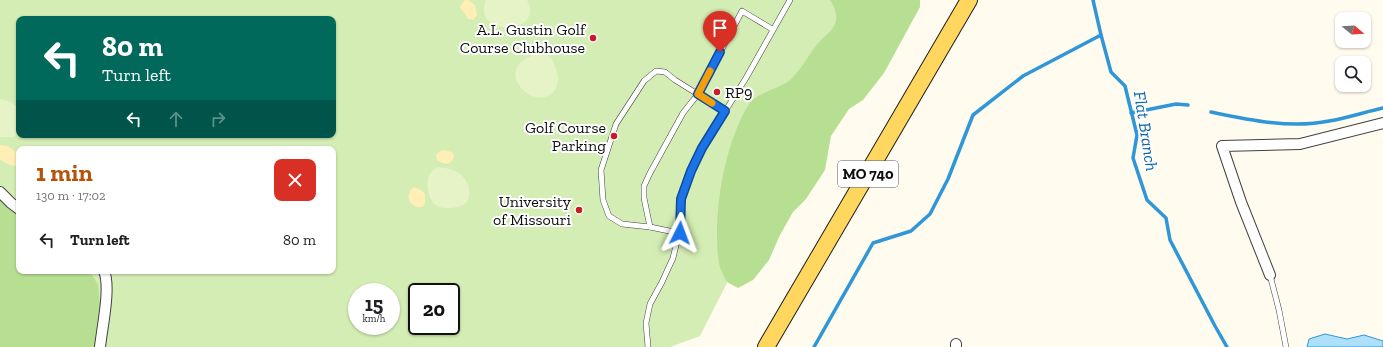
<!DOCTYPE html>
<meta charset="utf-8">
<style>
:root{--surface:#fff;--page:#f6f6f6;--text:#202124;--muted:#757577;--accent:#b45309}
body{margin:0;font-family:"Zilla Slab",serif;background:var(--page);color:var(--text);height:100vh;display:flex;flex-direction:column;font-size:15px;white-space:nowrap}
*{box-sizing:border-box;margin:0}
p{font-size:13px;color:var(--muted)}
.icon{flex:none;width:22px;height:22px;fill:none;stroke:currentColor;stroke-width:2;stroke-linecap:round;stroke-linejoin:round}
.map{position:relative;flex:1;overflow:hidden}
.side{position:absolute;left:16px;top:146px;width:320px;height:128px;display:flex;flex-direction:column;background:var(--surface);border-radius:8px;box-shadow:0 1px 3px #0004}
.side>*{flex:none}
.banner{position:absolute;left:16px;top:16px;width:320px;height:122px;border-radius:8px;box-shadow:0 1px 3px #0004;background:#00695c;color:#fff;overflow:hidden}
.needle{width:26px;rotate:108deg}
.fabs{position:absolute;left:1335px;top:12px;display:grid;gap:8px}
.fabs a{display:grid;place-items:center;width:36px;height:36px;border-radius:8px;background:var(--surface);box-shadow:0 1px 3px #0004;font-size:20px}
.speed{position:absolute;left:348px;top:283px;display:flex;gap:8px;font-size:20px;font-weight:700;text-align:center}
.speed>*{display:grid;place-content:center;width:52px;height:52px;border-radius:50%;background:var(--surface);box-shadow:0 1px 3px #0004;line-height:1}
.speed small{font-size:10px;font-weight:400}
.speed .limit{border:2px solid #111;border-radius:6px;background:#fff;color:#111}
.pin{position:absolute;display:grid;place-items:center;width:34px;height:34px;color:#fff;margin:-41px -17px;border-radius:50% 50% 50% 0;rotate:-45deg;box-shadow:0 0 4px #0007}
.pin .icon{rotate:45deg}
.me{position:absolute;width:44px;margin:-22px;rotate:3deg;stroke-linejoin:round;filter:drop-shadow(0 0 3px #0008)}
.turn{display:flex;align-items:center;gap:14px;height:84px;padding:0 20px;font-size:18px}
.turn .icon{width:52px;height:52px;stroke-width:2.5}
.turn b{display:block;font-size:28px;line-height:34px}
.lanes{display:flex;align-items:center;height:38px;padding:0 20px;background:#0003;justify-content:center;gap:20px;direction:ltr}
.lanes .off{opacity:.35}
.round{display:grid;place-items:center;flex:none;width:42px;height:42px;border-radius:8px;background:var(--page)}
.head{display:flex;align-items:center;justify-content:space-between;height:68px;padding:0 20px}
h1{font-size:24px;font-weight:700;line-height:30px;color:var(--accent)}
ul{padding:0;list-style:none}
li{display:flex;align-items:center;gap:12px;height:52px;padding:0 20px}
li div{flex:1}
li b{display:block;font-size:15px}
li em{font-style:normal}
.map>svg:first-child{display:block}
</style>
<div class="map">
<svg width="1383" height="347" viewBox="0 0 1383 347">
<rect width="100%" height="100%" fill="#fffbee"/>
<path fill="#d3edb4" fill-rule="evenodd" d="M0 0H843L804 131 700 336 670 347H87L78 271H333V149H19V224L0 211ZM19 19H333V135H19ZM357 292H391V326H357ZM417 292H451V326H417Z"/>
<g fill="#b6df92">
<path d="M830 0H920V7L884 73 863 100 849 109 831 136 825 170 806 199 793 212 780 235 769 260 753 280 738 288 727 282C724 276 720 269 719 263 712 216 724 144 749 104 755 94 776 89 786 83 798 76 810 52 820 41 826 35 835 29 836 20 837 13 834 5 830 0Z"/>
<path d="M0 197 19 213V271H90L98 285 100 307 96 347H0Z"/>
</g>
<g fill="#ffeeb6">
<path d="M465 0H468L475 5 477 15 473 20 468 19C466 13 461 12 460 6Z"/>
<path d="M0 145C12 145 19 154 19 165 12 167 6 164 0 159Z"/>
<path d="M444 150 452 152 454 156C452 166 444 165 437 160L436 155 440 151Z"/>
<path d="M414 187 421 190 425 194V204L422 207C410 209 403 195 414 187Z"/>
</g>
<g fill="#e5f3c7">
<path d="M486 0H527C546 35 471 38 486 0Z"/>
<path d="M537 54C550 54 552 57 556 69 565 93 541 107 523 90 507 74 518 59 537 54Z"/>
<path d="M0 99C7 100 15 104 19 109V133L13 137H0Z"/>
<path d="M439 167C445 168 453 169 459 173 471 181 475 204 458 207 452 208 446 209 439 207 425 201 422 171 439 167Z"/>
</g>
<path fill="#aedffb" stroke="#2f97d8" d="M1325 334 1347 339 1364 335 1383 341V347H1307L1309 339Z"/>
<g fill="none" stroke-linecap="round" stroke-linejoin="round">
<g stroke="#2f97d8" stroke-width="3.5">
<path d="M1093 0 1101 35 1111 72 1125 86 1137 135 1133 158 1147 200 1166 218 1170 240 1215 326 1227 347"/>
<path d="M1211 112C1249 120 1291 129 1329 121 1347 118 1365 112 1383 108"/>
<path d="M1131 113 1176 104 1188 105"/>
<path d="M814 347 873 243 911 231 930 214 948 179 973 115 1023 76 1101 35"/>
</g>
<g stroke="#414141" stroke-width="6">
<g id="lane">
<path d="M650 227 644 198V186L650 173 683 113 698 94 742 11 772 29"/>
<path d="M679 233 650 227 622 224 609 216 603 200 601 170 616 124 644 81 656 71 665 72 675 80 725 111"/>
<path d="M1270 275 1279 310 1286 347"/>
<path d="M648 347 646 323 650 304 662 282 673 258 679 233 681 199 691 171 702 148 746 78 790 0"/>
</g>
</g>
<g stroke="#414141" stroke-width="12">
<g id="street">
<path d="M0 192 11 203 19 209"/>
<path d="M1270 275 1241 202 1222 146 1300 144 1383 123"/>
<path d="M100 347C102 328 111 287 104 271"/>
<path d="M956 347V344"/>
</g>
</g>
<g stroke="#1f1f1f" stroke-width="18">
<path id="primary" d="M766 347 969 0"/>
</g>
<use href="#lane" stroke="#fff" stroke-width="5"/>
<use href="#street" stroke="#fff" stroke-width="10"/>
<use href="#primary" stroke="#ffd65e" stroke-width="16"/>
</g>
<g fill="none" stroke-linecap="round" stroke-linejoin="round">
<g stroke="#114b97" stroke-width="10">
<path id="route" d="M680 233 681 199 691 171 702 148 725 111 698 94 720 52"/>
</g>
<use href="#route" stroke="#1a73e8" stroke-width="7"/>
<path stroke="#f59e0b" stroke-width="7" d="M710 71 698 94 712 103"/>
</g>
<g fill="#c91a25" stroke="#fff" stroke-width="1.5">
<circle cx="593" cy="38" r="4"/>
<circle cx="717" cy="92" r="4"/>
<circle cx="614" cy="136" r="4"/>
<circle cx="579" cy="210" r="4"/>
</g>
<g text-anchor="middle" stroke-width="4" stroke-linejoin="round" paint-order="stroke">
<rect fill="#fff" stroke="#565656" stroke-width="1" x="838" y="161" width="60" height="26" rx="3"/>
<g font-size="15" font-weight="bold" fill="#0e0e0e">
<text x="868" y="179">MO 740</text>
</g>
<g font-size="16" fill="#0e0e0e" stroke="#fff" text-anchor="end">
<text x="585" y="35">A.L. Gustin Golf<tspan x="585" dy="18">Course Clubhouse</tspan></text>
<text x="725" y="98" text-anchor="start">RP9</text>
<text x="606" y="133">Golf Course<tspan x="606" dy="18">Parking</tspan></text>
<text x="571" y="207">University<tspan x="571" dy="18">of Missouri</tspan></text>
</g>
<g font-size="17" font-style="italic" fill="#0d67aa" stroke="#fff">
<text transform="translate(1146 131) rotate(81)" y="6">Flat Branch</text>
</g>
</g>
</svg>
<div class="fabs">
<a><svg class="needle" viewBox="-14 -14 28 28"><path d="M0-13l5 13h-10z" fill="#e53935"/><path d="M0 13l5-13h-10z" fill="#757577"/></svg></a>
<a><svg class="icon" aria-label="search" viewBox="0 0 24 24"><circle cx="10" cy="10" r="6"/><path d="M15 15l6 6"/></svg></a>
</div>
<div class="speed"><div>15<small>km/h</small></div><div class="limit">20</div></div>
<div class="pin" style="left:720px;top:52px;background:#d93025"><svg class="icon" aria-label="arrive" viewBox="0 0 24 24"><path d="M6 21V4h12l-3 4 3 4H6"/></svg></div>
<svg class="me" style="left:680px;top:233px" viewBox="-20 -20 40 40"><path d="M0-17L14 15 0 8-14 15z" fill="#1a73e8" stroke="#fff" stroke-width="4"/></svg>
<div class="banner">
<div class="turn"><svg class="icon" aria-label="left" viewBox="0 0 24 24"><path d="M17 20v-9H6M10 6l-5 5 5 5"/></svg><div><b>80 m</b>Turn left</div></div>
<div class="lanes"><svg class="icon" aria-label="left" viewBox="0 0 24 24"><path d="M17 20v-9H6M10 6l-5 5 5 5"/></svg><svg class="icon off" aria-label="ahead" viewBox="0 0 24 24"><path d="M12 20V5M6 11l6-6 6 6"/></svg><svg class="icon off" aria-label="right" viewBox="0 0 24 24"><path d="M7 20v-9h11M14 6l5 5-5 5"/></svg></div>
</div>
<section class="side">
<div class="head"><div><h1>1 min</h1><p>130 m · 17:02</p></div><a class="round" style="background:#d93025;color:#fff"><svg class="icon" aria-label="close" viewBox="0 0 24 24"><path d="M6 6l12 12M18 6L6 18"/></svg></a></div>
<ul>
<li><svg class="icon" aria-label="left" viewBox="0 0 24 24"><path d="M17 20v-9H6M10 6l-5 5 5 5"/></svg><div><b>Turn left</b></div><em>80 m</em></li>
</ul>
</section>
</div>
